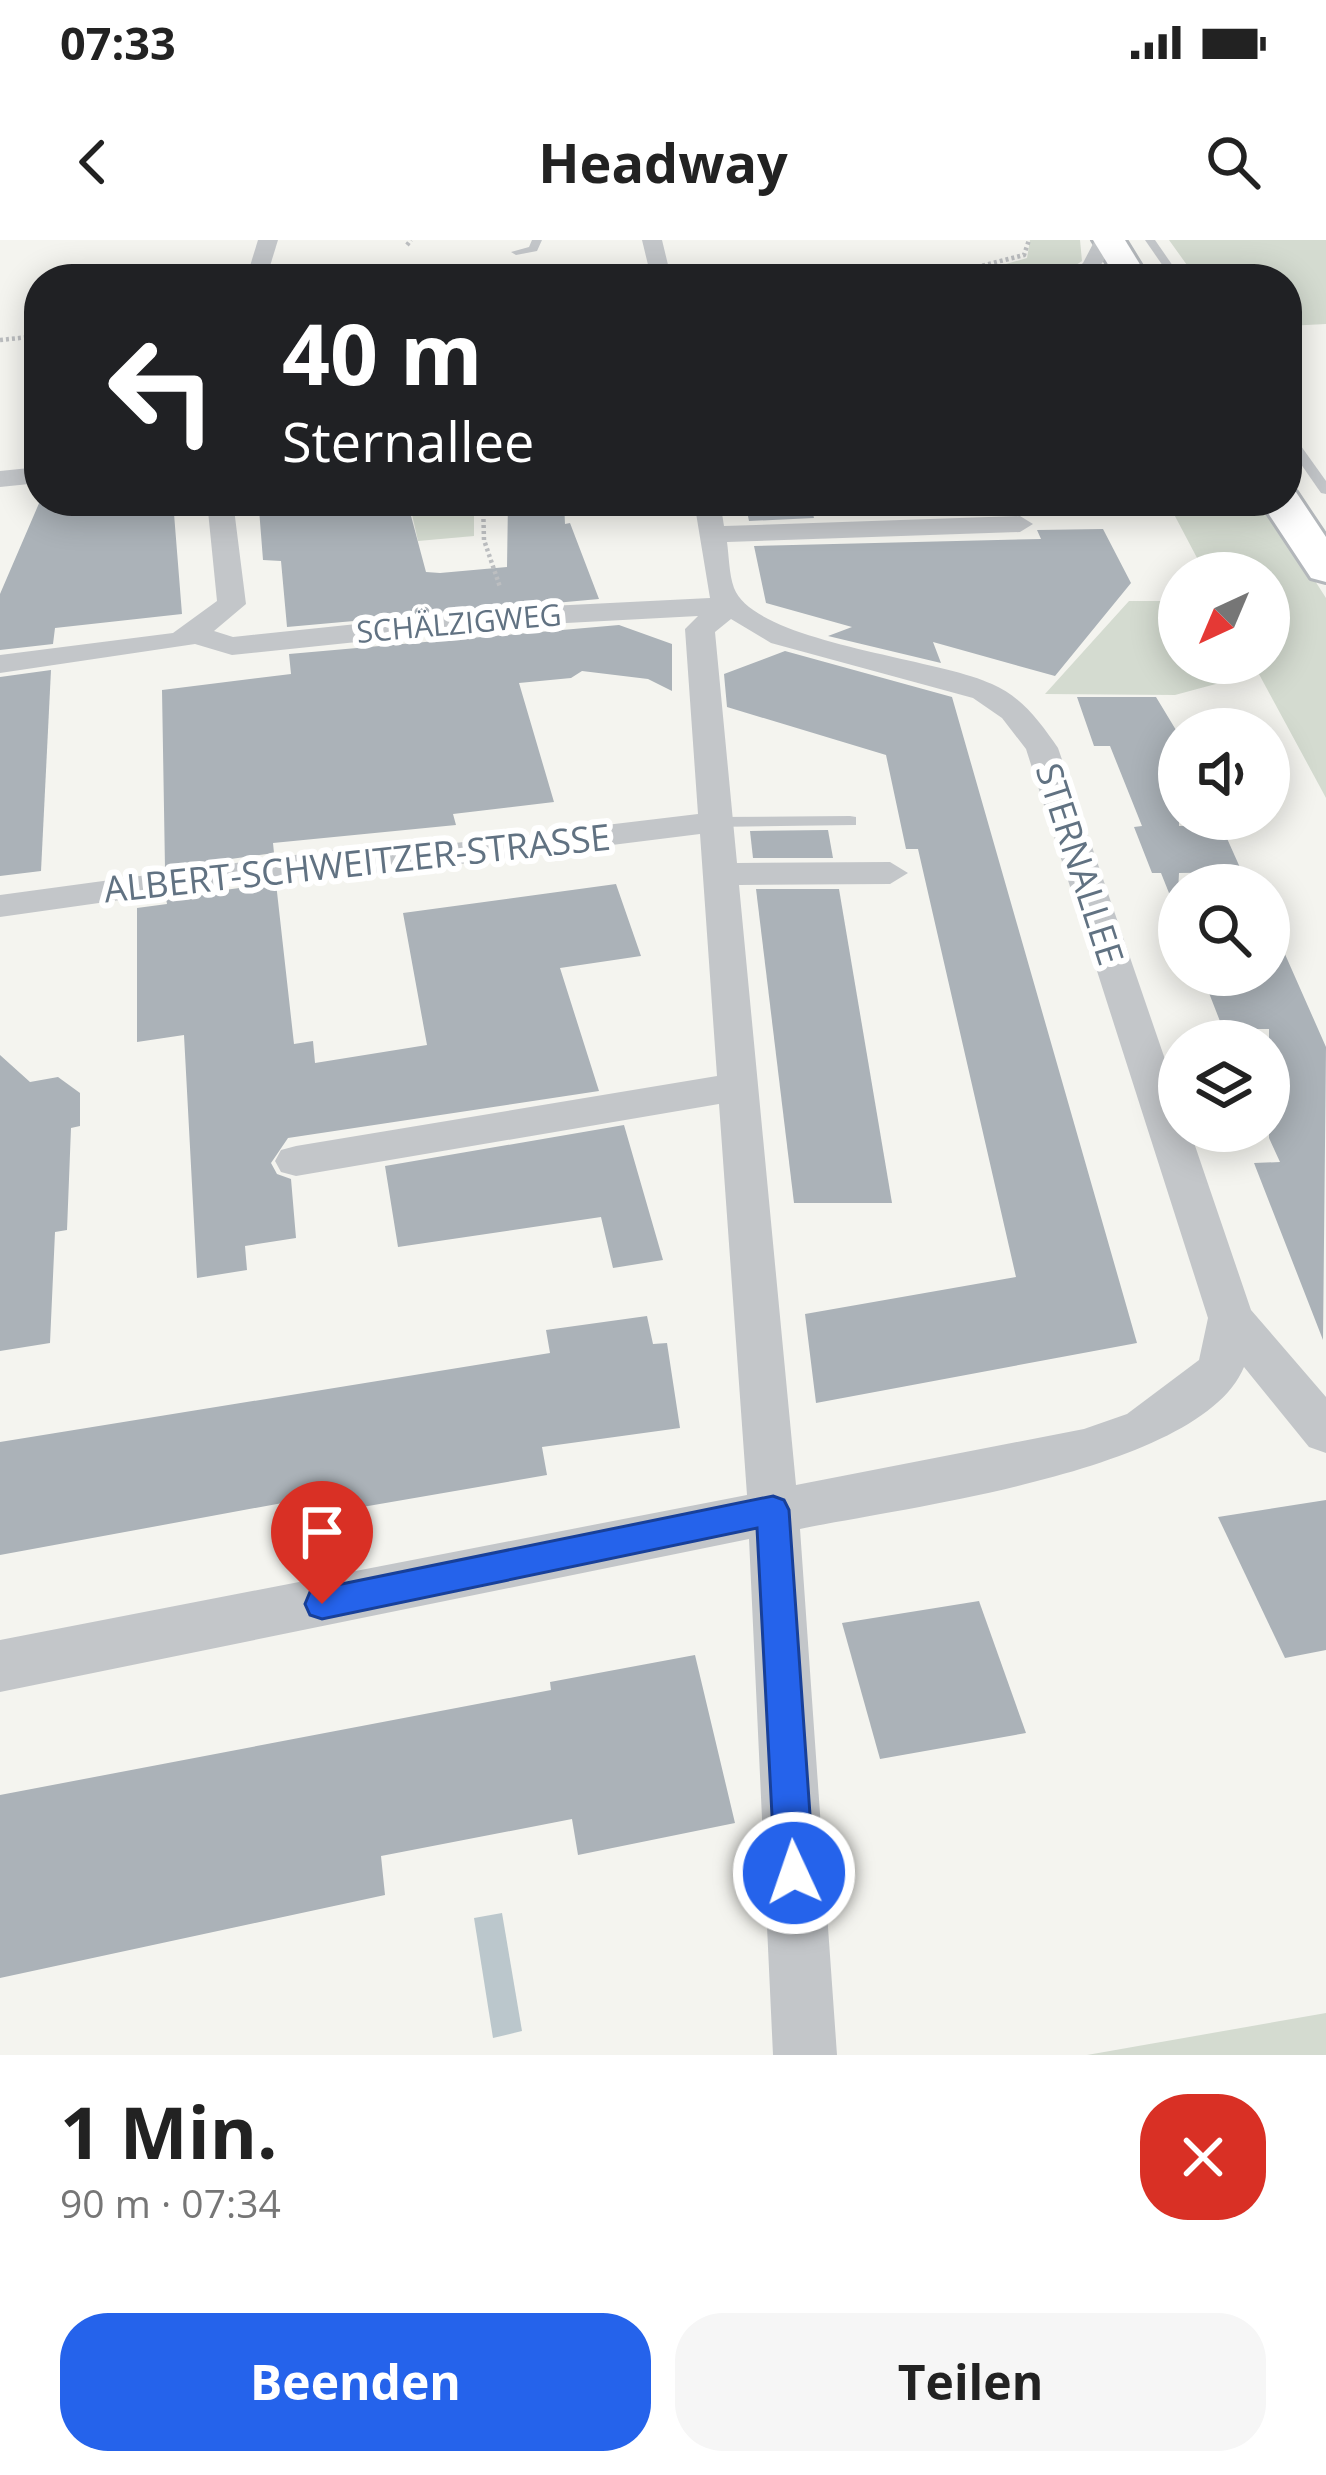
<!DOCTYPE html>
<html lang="de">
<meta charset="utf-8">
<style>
:root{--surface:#fff;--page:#f6f6f6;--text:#222;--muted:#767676;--accent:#2563eb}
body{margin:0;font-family:"Open Sans",sans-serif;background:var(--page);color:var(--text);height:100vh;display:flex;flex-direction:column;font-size:45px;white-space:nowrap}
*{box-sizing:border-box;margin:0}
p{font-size:39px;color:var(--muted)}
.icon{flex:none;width:66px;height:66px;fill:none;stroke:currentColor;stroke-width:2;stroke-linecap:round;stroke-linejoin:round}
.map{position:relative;height:1815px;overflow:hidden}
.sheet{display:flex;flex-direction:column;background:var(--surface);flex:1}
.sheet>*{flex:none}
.hud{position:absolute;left:24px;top:24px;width:1278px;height:252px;border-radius:48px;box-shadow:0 6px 30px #0003;background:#202124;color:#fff;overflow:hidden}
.needle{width:78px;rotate:224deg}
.fabs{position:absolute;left:1158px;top:312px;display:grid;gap:24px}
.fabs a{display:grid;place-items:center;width:132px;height:132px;border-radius:50%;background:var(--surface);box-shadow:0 6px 30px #0003;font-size:60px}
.pin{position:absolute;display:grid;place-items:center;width:102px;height:102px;color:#fff;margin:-123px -51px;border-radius:50% 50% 50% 0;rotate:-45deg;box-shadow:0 0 12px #0007}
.pin .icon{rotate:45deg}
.me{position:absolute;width:132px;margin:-66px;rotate:357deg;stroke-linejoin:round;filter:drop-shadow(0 0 9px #0008)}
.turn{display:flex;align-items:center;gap:42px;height:252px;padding:0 60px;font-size:54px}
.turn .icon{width:156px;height:156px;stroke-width:2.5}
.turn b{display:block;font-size:84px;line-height:102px}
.round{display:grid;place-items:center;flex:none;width:126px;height:126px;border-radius:48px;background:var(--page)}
.head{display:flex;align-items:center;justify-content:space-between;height:204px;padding:0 60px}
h1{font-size:72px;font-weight:700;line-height:90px}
.primary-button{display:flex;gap:24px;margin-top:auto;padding:24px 60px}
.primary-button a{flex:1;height:138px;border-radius:48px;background:var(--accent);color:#fff;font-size:48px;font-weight:700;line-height:138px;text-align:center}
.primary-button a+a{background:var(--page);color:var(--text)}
.status{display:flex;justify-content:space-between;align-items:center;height:84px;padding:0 60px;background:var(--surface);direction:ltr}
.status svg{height:33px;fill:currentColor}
header{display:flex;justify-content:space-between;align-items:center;height:156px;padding:0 60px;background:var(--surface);font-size:54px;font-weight:700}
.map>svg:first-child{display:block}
</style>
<div class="status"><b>07:33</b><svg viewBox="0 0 49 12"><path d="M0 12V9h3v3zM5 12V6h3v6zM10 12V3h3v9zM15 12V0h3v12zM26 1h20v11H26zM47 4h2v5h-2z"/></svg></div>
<header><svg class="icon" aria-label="back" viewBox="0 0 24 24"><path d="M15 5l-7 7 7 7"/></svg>Headway<svg class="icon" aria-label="search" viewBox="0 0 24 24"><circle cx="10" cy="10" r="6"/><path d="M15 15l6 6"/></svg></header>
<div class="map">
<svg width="1326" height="1815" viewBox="0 0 1326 1815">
<rect width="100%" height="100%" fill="#f4f4ef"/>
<g fill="#d4dbd0">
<path d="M1030 0H1080L1082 21C1046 48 997 39 954 39L1027 18Z"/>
<path d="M1169 0H1326V84L1287 86V39H1197Z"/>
<path d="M409 261H474V296L418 301Z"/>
<path d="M1167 261H1264L1326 358V558L1253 423H1269V333H1205Z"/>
<path d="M1129 361H1179V423H1247L1253 434 1175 455 1045 454Z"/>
<path d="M1326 1773V1815H1087Z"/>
</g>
<path fill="#bbc7cc" d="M502 1673 522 1791 493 1798 474 1678Z"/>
<g fill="#abb2b8">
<path d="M40 261H173L182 374 55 388 53 404 0 410V354Z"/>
<path d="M277 261H407L426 332 440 333 507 327 508 261H564L565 284 570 283 599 359 287 387 281 321 263 320 259 269 278 268Z"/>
<path d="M745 261H810L814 278 749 281Z"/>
<path d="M1103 289 1131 343 1055 436 933 402 941 423 828 396 852 387 766 363 754 306 1041 299 1037 290Z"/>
<path d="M619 385 672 404V451L648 439 582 431 571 438 519 443 554 562 453 574 456 585 273 603 274 613 165 628 162 450 291 434 289 414Z"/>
<path d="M785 411 952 457 1137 1103 816 1163 805 1074 1016 1037 918 609H906L886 515 727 467 724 434Z"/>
<path d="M51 430 41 631 0 636V437Z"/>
<path d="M1077 457H1156L1179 495V586L1221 585 1242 632 1179 633 1177 673 1161 633H1152L1134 587 1142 586 1110 506H1094Z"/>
<path d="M828 590 833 618H753L750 591Z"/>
<path d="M276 643 294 804 313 801 315 823 427 805 403 673 616 644 641 716 560 728 599 851 288 898 271 923 277 934 291 939 296 998 245 1006 247 1030 197 1038 184 795 137 802V668L167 664 166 658Z"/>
<path d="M756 649H839L892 963H794Z"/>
<path d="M1269 678 1326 807 1323 1100 1254 923 1280 922 1269 898V789H1223L1202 735H1269Z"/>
<path d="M0 815 30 842 58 837 80 853V886L71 888 67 990 55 992 50 1103 0 1111Z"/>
<path d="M624 885 663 1020 613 1028 601 977 398 1007 385 926Z"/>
<path d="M647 1076 653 1104 667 1103 680 1188 542 1207 547 1235 316 1275 315 1257 0 1315V1202L550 1113 546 1090Z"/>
<path d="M1326 1260V1410L1285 1418 1218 1277Z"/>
<path d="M979 1361 1026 1493 880 1519 842 1383Z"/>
<path d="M695 1415 735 1583 578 1615 572 1579 381 1616 385 1655 0 1738V1555L551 1450 550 1442Z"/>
</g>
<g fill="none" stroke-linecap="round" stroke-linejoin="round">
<g stroke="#b3b7bb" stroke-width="6">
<g id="primary">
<path d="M1093 0H1125L1149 39H1117Z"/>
<path d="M1287 250 1296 252 1326 297V342L1311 338 1260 261H1287Z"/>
</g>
</g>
<g stroke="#bcbec0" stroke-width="4.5" stroke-dasharray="3 3" stroke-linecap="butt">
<path d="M407 5 411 0"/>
<path d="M930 39 1024 15 1029 0"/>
<path d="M0 100 39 96"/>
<path d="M483 261 484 300 500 347"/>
</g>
<g fill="#c3c6c9" fill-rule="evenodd">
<path d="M532 0H542L537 11 516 15 511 12 529 7Z"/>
<path d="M1145 0H1155L1182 39H1172Z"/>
<path d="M1287 191 1291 192 1326 241V254L1321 253 1287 204Z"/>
<path d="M850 576 856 577V585L713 587 704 582 713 577Z"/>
</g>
<g fill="#c3c6c9" fill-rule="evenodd">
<path d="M258 0H278L266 39H246Z"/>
<path d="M642 0H662L670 33 697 39H638L650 33Z"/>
<path d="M1095 0H1115C1101 27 1096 39 1064 39L1083 23Z"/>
<path d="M39 227V243L0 247V231Z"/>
<path d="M207 261H233L246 364 214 391 233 397 510 368 710 358 694 261H720L724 286 1020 276 1033 284 1020 292 727 302C729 316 729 334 734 348 755 403 938 418 992 444 1022 457 1040 482 1058 508L1179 860V891H1190L1251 1070 1326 1157V1213L1309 1207 1244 1127C1201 1232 904 1267 800 1289L837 1815H773L749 1299 0 1452V1400L747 1255 719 864 296 936 281 932 275 921 281 910 296 906 717 836 700 594 379 634 354 627 0 677V655L354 607 379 612 698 574 685 389 698 376 510 386 232 415 195 404 0 433V415L173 393 217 361ZM731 379 771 403 973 458 1002 478 1026 509 1208 1078 1199 1120 1127 1174 1084 1189 796 1245 739 645 890 644 908 633 890 622 737 623 715 392Z"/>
</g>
<use href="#primary" fill="#fff" fill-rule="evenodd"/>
</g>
<path fill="#2563eb" stroke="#184099" stroke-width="3" d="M773 1256 784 1260 789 1270 814 1633 808 1647 794 1653 781 1647 775 1633 757 1288 322 1379 310 1375 305 1364 310 1352 322 1348Z"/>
<g text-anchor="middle" stroke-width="12" stroke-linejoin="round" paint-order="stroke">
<g font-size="30" fill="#617282" stroke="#fff">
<text transform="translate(459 384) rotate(-5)" y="10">SCHÄLZIGWEG</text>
</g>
<g font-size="36" fill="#617282" stroke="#fff">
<text transform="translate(357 623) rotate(-6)" y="13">ALBERT-SCHWEITZER-STRASSE</text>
<text transform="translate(1080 624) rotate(72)" y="13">STERNALLEE</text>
</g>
</g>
</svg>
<div class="fabs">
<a><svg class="needle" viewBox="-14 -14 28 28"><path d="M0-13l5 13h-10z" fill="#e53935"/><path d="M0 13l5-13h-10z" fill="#767676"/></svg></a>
<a><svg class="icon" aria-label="sound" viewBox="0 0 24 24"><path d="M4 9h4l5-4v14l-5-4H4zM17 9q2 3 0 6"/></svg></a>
<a><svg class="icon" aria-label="search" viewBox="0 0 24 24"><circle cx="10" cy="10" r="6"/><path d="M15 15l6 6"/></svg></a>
<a><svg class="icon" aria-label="layers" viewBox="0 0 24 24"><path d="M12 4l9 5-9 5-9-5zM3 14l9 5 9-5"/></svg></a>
</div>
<div class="pin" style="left:322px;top:1364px;background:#d93025"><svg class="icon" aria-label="arrive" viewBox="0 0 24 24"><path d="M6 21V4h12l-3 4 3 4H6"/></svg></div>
<svg class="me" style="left:794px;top:1633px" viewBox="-20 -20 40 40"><circle r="17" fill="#2563eb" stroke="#fff" stroke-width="3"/><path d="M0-11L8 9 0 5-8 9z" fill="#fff"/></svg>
<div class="hud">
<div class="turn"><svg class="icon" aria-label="left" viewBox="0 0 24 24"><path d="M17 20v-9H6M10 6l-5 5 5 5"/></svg><div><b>40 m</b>Sternallee</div></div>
</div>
</div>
<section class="sheet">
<div class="head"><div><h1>1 Min.</h1><p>90 m · 07:34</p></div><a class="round" style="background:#d93025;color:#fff"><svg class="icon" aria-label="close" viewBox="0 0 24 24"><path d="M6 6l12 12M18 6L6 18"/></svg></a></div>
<div class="primary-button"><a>Beenden</a><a>Teilen</a></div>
</section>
